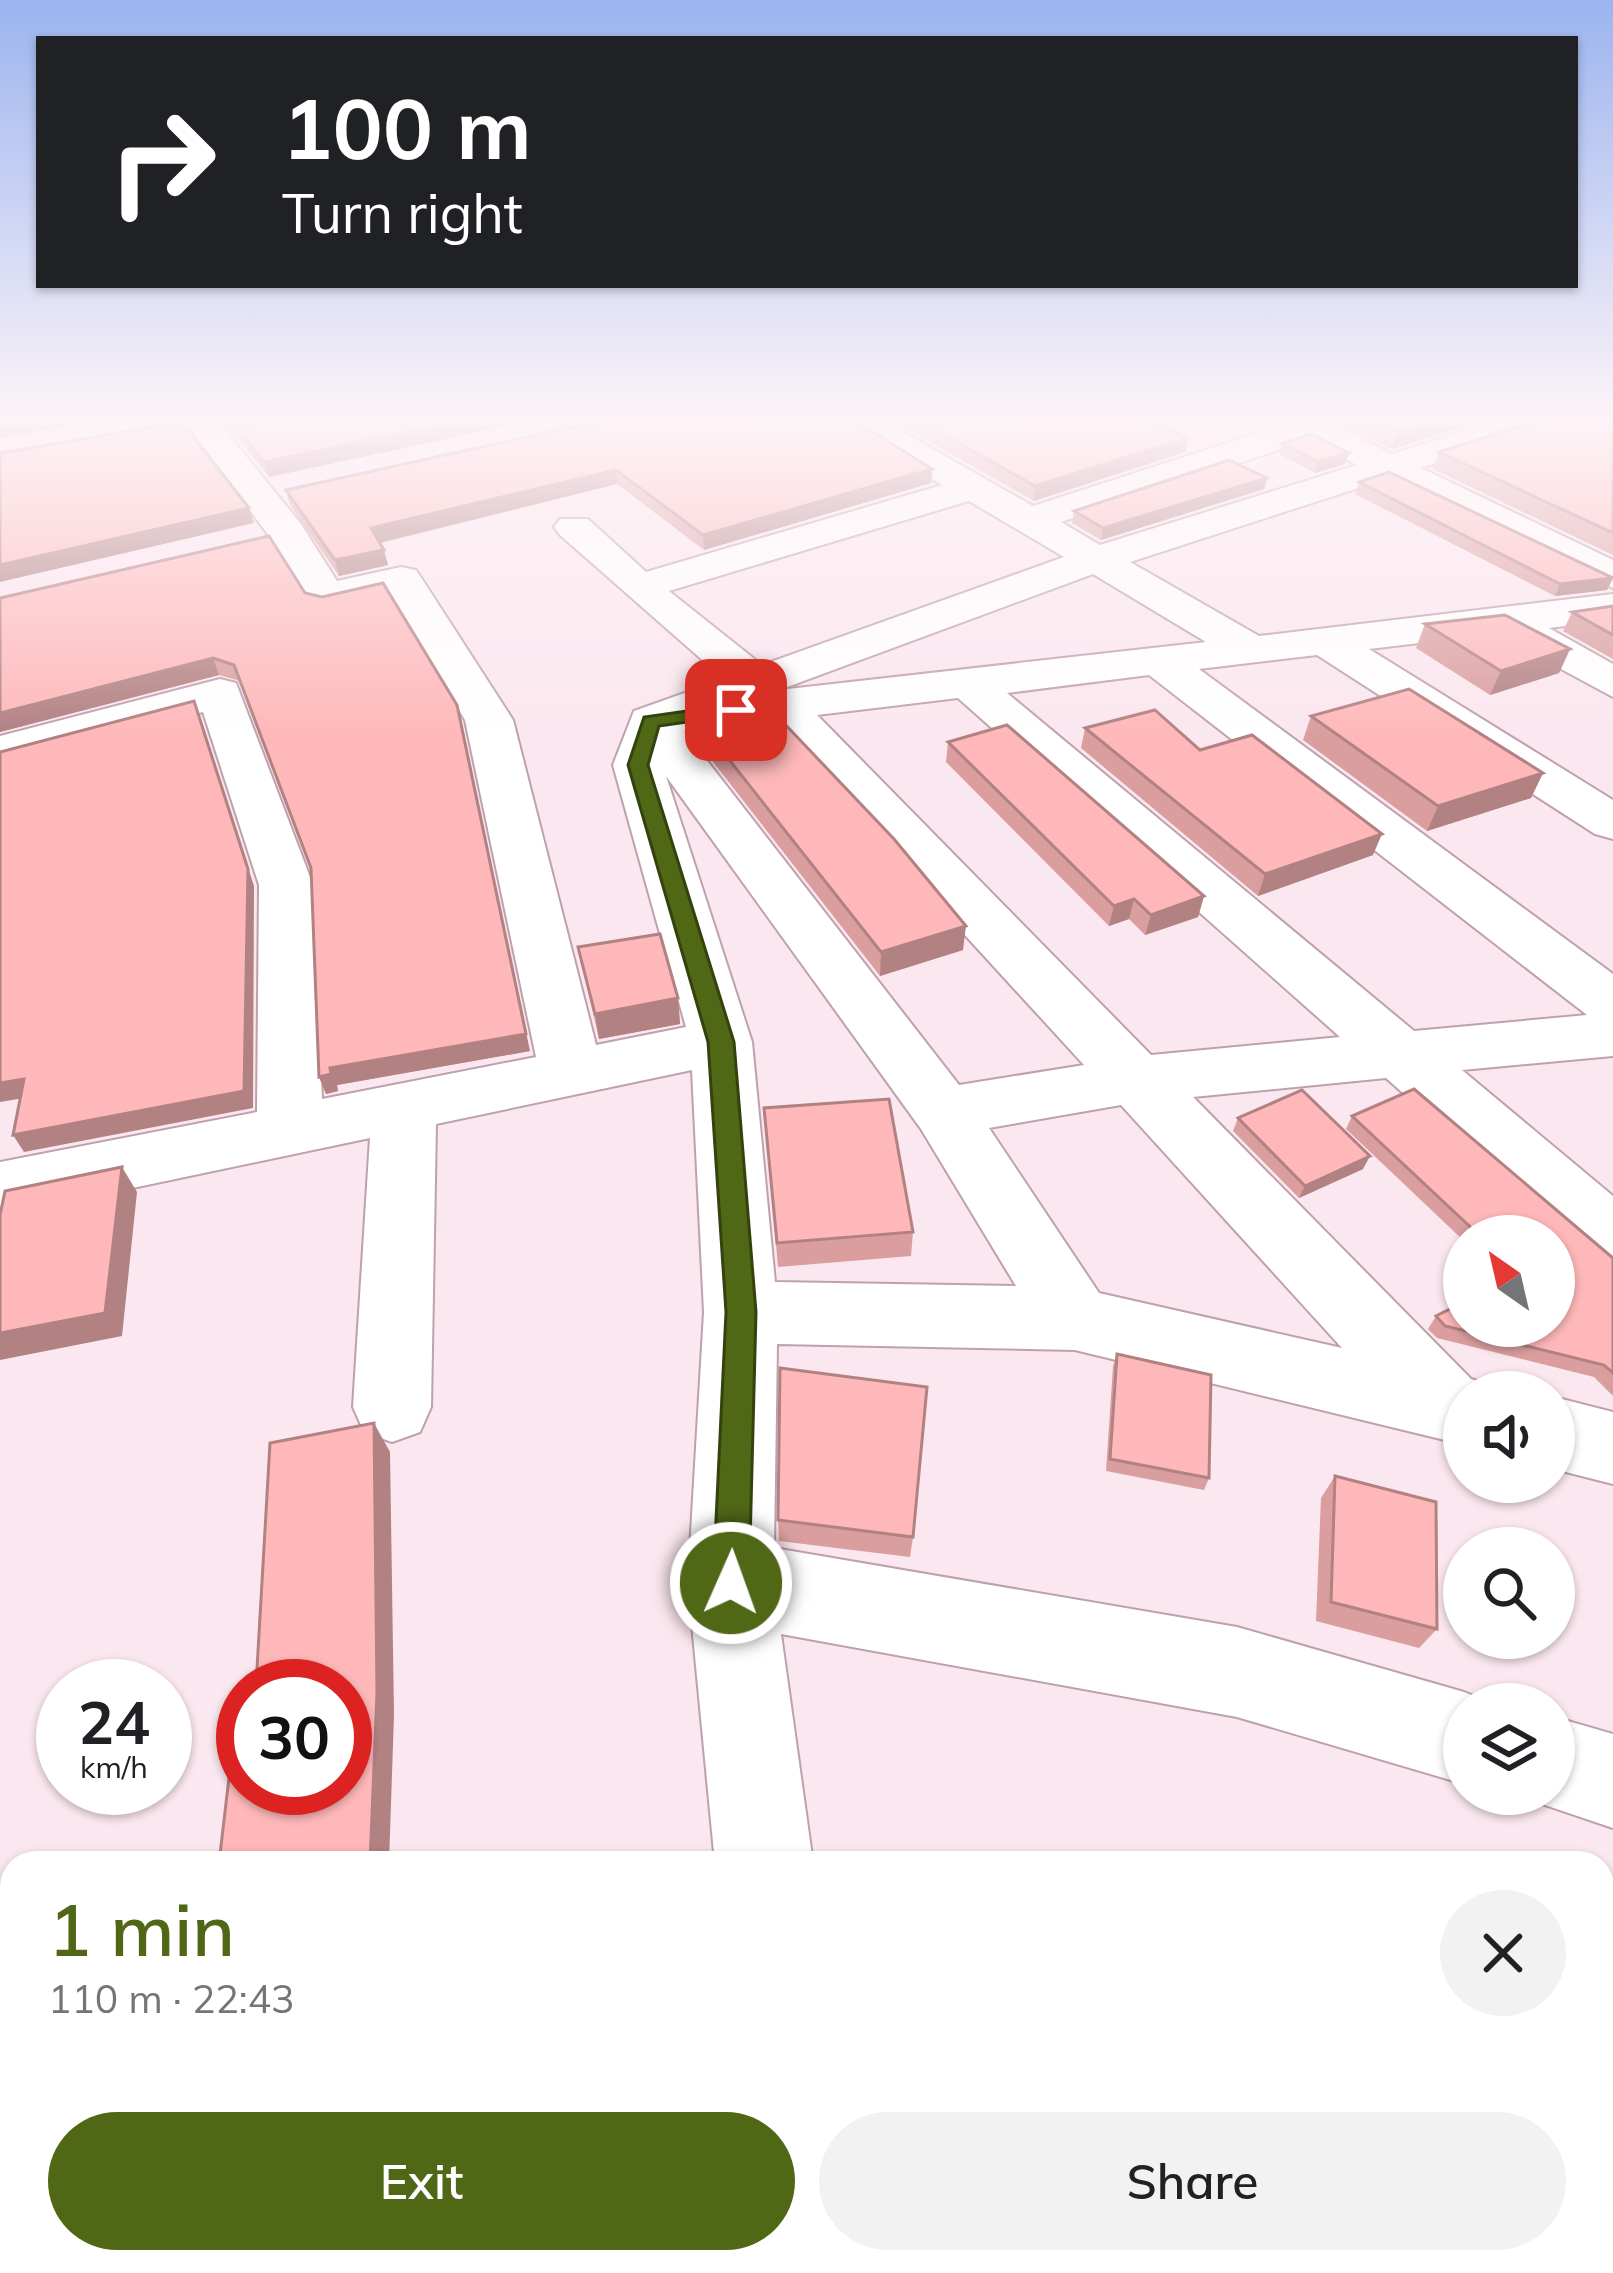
<!DOCTYPE html>
<meta charset="utf-8">
<style>
:root{--surface:#fff;--page:#f2f2f2;--text:#202124;--muted:#757577;--accent:#506716}
body{margin:0;font-family:Mulish,sans-serif;background:var(--page);color:var(--text);height:100vh;display:flex;flex-direction:column;font-size:45px;white-space:nowrap}
*{box-sizing:border-box;margin:0}
p{font-size:39px;color:var(--muted)}
.icon{flex:none;width:66px;height:66px;fill:none;stroke:currentColor;stroke-width:2;stroke-linecap:round;stroke-linejoin:round}
.map{position:relative;flex:1;overflow:hidden}
.sheet{position:absolute;left:0px;top:1851px;width:1614px;height:423px;display:flex;flex-direction:column;background:var(--surface);border-radius:36px 36px 0 0;box-shadow:0 3px 9px #0004}
.sheet>*{flex:none}
.hud{position:absolute;left:36px;top:36px;width:1542px;height:252px;border-radius:0px;box-shadow:0 3px 9px #0004;background:#202124;color:#fff;overflow:hidden}
.needle{width:78px;rotate:326deg}
.buttons{position:absolute;left:1443px;top:1215px;display:grid;gap:24px}
.buttons a{display:grid;place-items:center;width:132px;height:132px;border-radius:50%;background:var(--surface);box-shadow:0 3px 9px #0004;font-size:60px}
.speed{position:absolute;left:36px;top:1659px;display:flex;gap:24px;font-size:60px;font-weight:700;text-align:center}
.speed>*{display:grid;place-content:center;width:156px;height:156px;border-radius:50%;background:var(--surface);box-shadow:0 3px 9px #0004;line-height:1}
.speed small{font-size:30px;font-weight:400}
.speed .limit{border:18px solid #d22;background:#fff;color:#111}
.pin{position:absolute;display:grid;place-items:center;width:102px;height:102px;color:#fff;margin:-51px;border-radius:24px;box-shadow:0 6px 18px #0006}
.me{position:absolute;width:132px;margin:-66px;rotate:2deg;stroke-linejoin:round;filter:drop-shadow(0 0 9px #0008)}
.turn{display:flex;align-items:center;gap:42px;height:252px;padding:0 48px;font-size:54px}
.turn .icon{width:156px;height:156px;stroke-width:2.5}
.turn b{display:block;font-size:84px;line-height:102px}
.round{display:grid;place-items:center;flex:none;width:126px;height:126px;border-radius:63px;background:var(--page)}
.summary{display:flex;align-items:center;justify-content:space-between;height:204px;padding:0 48px}
h1{font-size:72px;font-weight:600;line-height:90px;color:var(--accent)}
.cta{display:flex;gap:24px;margin-top:auto;padding:24px 48px}
.cta a{flex:1;height:138px;border-radius:72px;background:var(--accent);color:#fff;font-size:48px;font-weight:600;line-height:138px;text-align:center}
.cta a+a{background:var(--page);color:var(--text)}
.map>svg:first-child{display:block}
</style>
<div class="map">
<svg width="1613" height="2273" viewBox="0 0 1613 2273">
<rect width="100%" height="100%" fill="#fbe7ef"/>
<g fill="none" stroke-linecap="round" stroke-linejoin="round">
<g stroke="#bfa1ad" stroke-width="4">
<g id="minor">
<path d="M182 418H215L301 524 337 581 401 567 416 570 422 579 513 720 596 1045 686 1027 613 765 634 711 724 679 560 535 554 527 560 519H588L646 572 942 485 836 418H878L1033 506 1280 426 1273 418H1318L1392 454 1506 418H1559L1554 425 1421 468 1613 560V588L1386 479 1130 562 1259 636 1613 594V620L1549 628 1613 664V697L1496 634 1369 649 1613 800V839L1595 834 1317 655 1199 669 1613 974V1056L1462 1070 1613 1196V1265L1588 1257 1386 1078 1193 1097 1471 1379 1481 1382 1485 1392H1464V1438L1453 1442 1075 1350 777 1344 774 1548 1237 1627 1464 1692 1494 1704H1464V1784L1237 1717 781 1634 813 1863H715L688 1583 704 1312 692 1070 436 1124 431 1407 420 1432 392 1442 364 1432 353 1407 370 1138 0 1216V1162L257 1112 259 885 203 712 0 766V736L220 679 236 683 313 885 322 1099 536 1057 465 720 389 594 326 609 311 605 269 536ZM1308 440 1357 465 1100 545 1061 522ZM969 501 1064 557 762 665 669 591ZM1093 574 1206 642 779 690ZM1149 675 1587 1015 1414 1031 1007 693ZM958 698 1340 1037 1151 1055 817 715ZM769 721 1084 1065 959 1085 684 731ZM666 776 921 1129 1016 1286 775 1282 752 1042ZM1121 1105 1342 1348 1099 1293 989 1128Z"/>
<path d="M554 418H594L601 427 584 437Z"/>
<path d="M1554 1397 1613 1412V1484L1554 1469Z"/>
<path d="M1554 1717 1613 1734V1828L1521 1797 1554 1794Z"/>
<path d="M1602 2131 1613 2132V2244L1602 2243Z"/>
<path d="M756 2262H903L898 2273H754Z"/>
</g>
</g>
<use href="#minor" fill="#fff" fill-rule="evenodd"/>
</g>
<g fill="#da9e9f">
<path d="M225 418H543L269 477 227 425Z"/>
<path d="M614 418 932 469 931 483 704 550 617 484 380 543 388 565 339 576 290 505 286 490Z"/>
<path d="M888 418H1145L1185 452 1034 501Z"/>
<path d="M1347 418H1490L1392 449 1344 426Z"/>
<path d="M1613 418V555L1433 469 1439 452Z"/>
<path d="M1282 443 1345 464 1315 473 1279 454Z"/>
<path d="M1267 478 1264 489 1101 540 1072 523 1074 511Z"/>
<path d="M1359 482 1613 578 1607 590 1555 596 1355 494Z"/>
<path d="M269 536 530 1051 337 1085 338 1091 326 1094 319 1077 312 869 240 681 219 675 0 732V598Z"/>
<path d="M1613 606V659L1563 631 1572 612Z"/>
<path d="M1425 624 1570 649 1559 673 1490 695 1416 648Z"/>
<path d="M1311 716 1543 773 1531 798 1427 831 1303 740Z"/>
<path d="M1085 728 1200 750 1373 855 1258 896 1081 748Z"/>
<path d="M712 738 963 950 880 976 713 762Z"/>
<path d="M948 742 1204 896 1198 917 1145 935 1129 919 1109 926 946 762Z"/>
<path d="M578 947 678 998 680 1024 599 1039Z"/>
<path d="M764 1108 913 1232 911 1256 778 1267Z"/>
<path d="M1352 1116 1613 1258V1396L1594 1377 1437 1338 1428 1329 1436 1316 1554 1326V1236H1464V1241L1346 1129Z"/>
<path d="M1238 1118 1363 1169 1299 1198 1233 1131Z"/>
<path d="M1117 1354 1209 1478 1204 1490 1106 1471 1113 1366Z"/>
<path d="M1335 1476 1437 1629 1419 1648 1316 1621 1321 1498Z"/>
<path d="M778 1520 913 1537 910 1557 779 1541Z"/>
</g>
<g fill="#b28182">
<path d="M28 418H117L0 438V423Z"/>
<path d="M474 418H543L269 477 264 462Z"/>
<path d="M1443 418H1490L1392 449 1398 432Z"/>
<path d="M1188 438 1185 452 1034 501 1035 486Z"/>
<path d="M1349 453 1345 464 1315 473 1318 462Z"/>
<path d="M932 469 931 483 704 550 703 535Z"/>
<path d="M616 470 617 484 375 544 371 528Z"/>
<path d="M1267 478 1264 489 1101 540 1103 528Z"/>
<path d="M249 508 254 523 0 582V565Z"/>
<path d="M384 550 388 565 339 576 335 560Z"/>
<path d="M1613 578 1607 590 1555 596 1560 584Z"/>
<path d="M1570 649 1559 673 1490 695 1501 671Z"/>
<path d="M213 658 219 675 0 732V713Z"/>
<path d="M194 701 254 886 253 1108 24 1152 13 1135Z"/>
<path d="M457 705 530 1051 337 1085 338 1091 326 1094 319 1077Z"/>
<path d="M1543 773 1531 798 1427 831 1438 806Z"/>
<path d="M1382 834 1373 855 1258 896 1265 874Z"/>
<path d="M1204 896 1198 917 1145 935 1151 915Z"/>
<path d="M1134 899 1129 919 1109 926 1114 906Z"/>
<path d="M966 926 963 950 880 976 881 952Z"/>
<path d="M678 998 680 1024 599 1039 595 1014Z"/>
<path d="M24 1079 36 1096 0 1102V1083Z"/>
<path d="M1370 1156 1363 1169 1299 1198 1305 1186Z"/>
<path d="M122 1167 137 1192 122 1336 0 1360V1333Z"/>
<path d="M374 1423 390 1452 394 1715 389 1863H370Z"/>
<path d="M352 2262H375L374 2273H351Z"/>
</g>
<g fill="#feb8b9" stroke="#b28182" stroke-width="3">
<path d="M0 418H28L0 423Z"/>
<path d="M228 418H474L264 462Z"/>
<path d="M614 418H851L932 469 703 535 616 470 371 528 384 550 335 560 286 490Z"/>
<path d="M914 418H1145L1188 438 1035 486Z"/>
<path d="M1368 418H1443L1398 432Z"/>
<path d="M1545 418H1613V533L1439 452Z"/>
<path d="M182 422 249 508 0 565V453Z"/>
<path d="M1311 434 1349 453 1318 462 1282 443Z"/>
<path d="M1229 460 1267 478 1103 528 1074 511Z"/>
<path d="M1389 472 1613 578 1560 584 1359 482Z"/>
<path d="M269 536 305 593 322 597 383 583 457 705 526 1034 330 1068 331 1074 319 1077 311 868 234 665 213 658 0 713V598Z"/>
<path d="M1613 606V635L1572 612Z"/>
<path d="M1505 615 1570 649 1501 671 1425 624Z"/>
<path d="M1409 689 1543 773 1438 806 1311 716Z"/>
<path d="M194 701 248 869 244 1091 13 1135 24 1079 0 1083V752Z"/>
<path d="M1155 710 1200 750 1252 735 1382 834 1265 874 1085 728Z"/>
<path d="M781 720 894 839 966 926 881 952 712 738Z"/>
<path d="M1007 725 1204 896 1151 915 1134 899 1114 906 948 742Z"/>
<path d="M660 934 678 998 595 1014 578 947Z"/>
<path d="M1414 1089 1613 1258V1373L1604 1365 1445 1326 1436 1316 1464 1302V1326H1554V1236H1480L1352 1116Z"/>
<path d="M1302 1090 1370 1156 1305 1186 1238 1118Z"/>
<path d="M889 1099 913 1232 777 1243 764 1108Z"/>
<path d="M122 1167 105 1313 0 1333V1215L5 1191Z"/>
<path d="M1117 1354 1211 1375 1209 1478 1110 1459Z"/>
<path d="M780 1368 927 1387 913 1537 778 1520Z"/>
<path d="M374 1423 377 1692 370 1863H219L232 1752 243 1750V1788H345V1686H256L270 1443Z"/>
<path d="M1335 1476 1436 1502 1437 1629 1331 1602Z"/>
<path d="M174 2262H352L351 2273H173Z"/>
</g>
<linearGradient id="sky" x2="0" y2="1"><stop stop-color="#9bb4ef"/><stop offset="0.57" stop-color="#fdf4f8"/><stop offset="1" stop-color="#fdf4f8" stop-opacity="0"/></linearGradient>
<rect width="1613" height="736" fill="url(#sky)"/>
<path fill="#506716" stroke="#34430e" stroke-width="3" d="M736 704 743 706V714L659 726 648 765 734 1042 756 1312 749 1583 744 1596 731 1601 719 1596 713 1583 726 1312 708 1042 628 765 644 717Z"/>
</svg>
<div class="buttons">
<a><svg class="needle" viewBox="-14 -14 28 28"><path d="M0-13l5 13h-10z" fill="#e53935"/><path d="M0 13l5-13h-10z" fill="#757577"/></svg></a>
<a><svg class="icon" aria-label="sound" viewBox="0 0 24 24"><path d="M4 9h4l5-4v14l-5-4H4zM17 9q2 3 0 6"/></svg></a>
<a><svg class="icon" aria-label="search" viewBox="0 0 24 24"><circle cx="10" cy="10" r="6"/><path d="M15 15l6 6"/></svg></a>
<a><svg class="icon" aria-label="layers" viewBox="0 0 24 24"><path d="M12 4l9 5-9 5-9-5zM3 14l9 5 9-5"/></svg></a>
</div>
<div class="speed"><div>24<small>km/h</small></div><div class="limit">30</div></div>
<div class="pin" style="left:736px;top:710px;background:#d93025"><svg class="icon" aria-label="arrive" viewBox="0 0 24 24"><path d="M6 21V4h12l-3 4 3 4H6"/></svg></div>
<svg class="me" style="left:731px;top:1583px" viewBox="-20 -20 40 40"><circle r="17" fill="#506716" stroke="#fff" stroke-width="3"/><path d="M0-11L8 9 0 5-8 9z" fill="#fff"/></svg>
<div class="hud">
<div class="turn"><svg class="icon" aria-label="right" viewBox="0 0 24 24"><path d="M7 20v-9h11M14 6l5 5-5 5"/></svg><div><b>100 m</b>Turn right</div></div>
</div>
<section class="sheet">
<div class="summary"><div><h1>1 min</h1><p>110 m · 22:43</p></div><a class="round"><svg class="icon" aria-label="close" viewBox="0 0 24 24"><path d="M6 6l12 12M18 6L6 18"/></svg></a></div>
<div class="cta"><a>Exit</a><a>Share</a></div>
</section>
</div>
